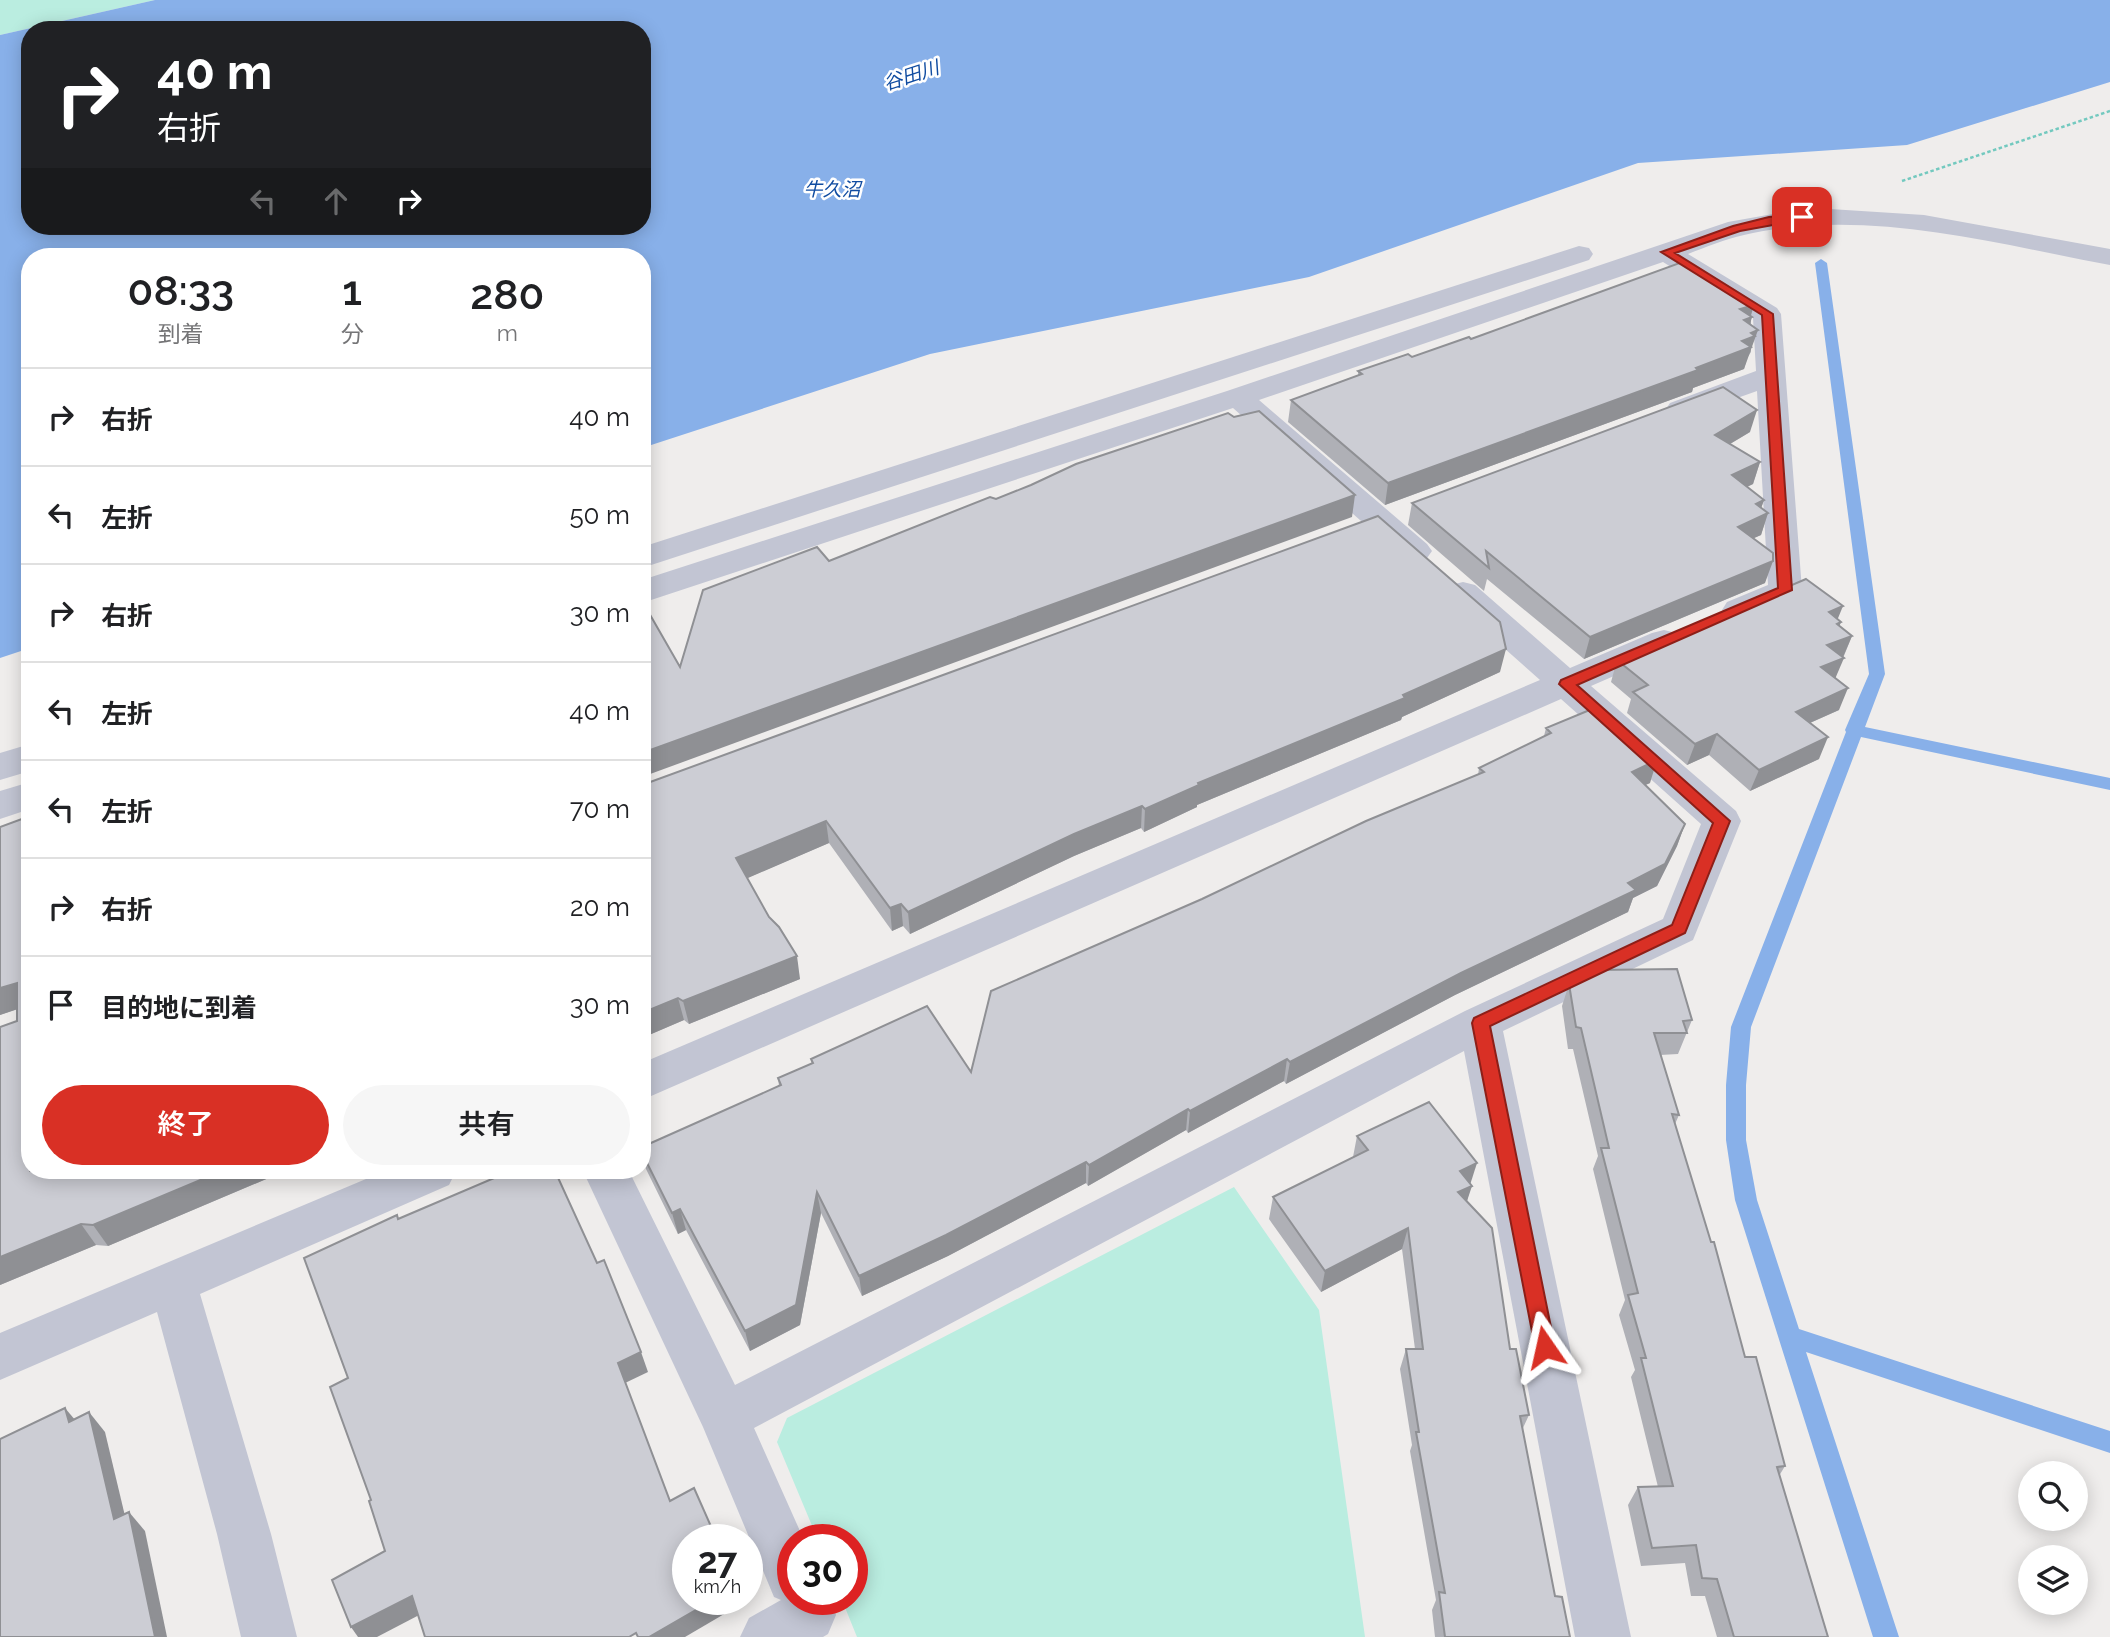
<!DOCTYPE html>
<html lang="ja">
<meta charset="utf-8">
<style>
:root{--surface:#fff;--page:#f6f6f6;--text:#202124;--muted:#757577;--line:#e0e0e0;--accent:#d93025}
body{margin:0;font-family:Raleway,"Noto Sans JP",sans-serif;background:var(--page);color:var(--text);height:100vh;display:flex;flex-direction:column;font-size:26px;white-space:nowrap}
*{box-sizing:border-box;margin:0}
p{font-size:23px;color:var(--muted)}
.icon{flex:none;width:38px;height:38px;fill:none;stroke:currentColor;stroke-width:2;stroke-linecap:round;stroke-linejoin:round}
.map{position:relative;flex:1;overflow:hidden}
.drawer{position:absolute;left:21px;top:248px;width:630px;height:931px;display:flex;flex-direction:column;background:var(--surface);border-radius:28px;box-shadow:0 4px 18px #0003}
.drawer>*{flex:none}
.banner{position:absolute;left:21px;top:21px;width:630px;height:214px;border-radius:28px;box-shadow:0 4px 18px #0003;background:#202124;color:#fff;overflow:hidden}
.fabs{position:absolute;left:2018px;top:1461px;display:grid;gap:14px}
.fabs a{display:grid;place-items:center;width:70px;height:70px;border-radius:50%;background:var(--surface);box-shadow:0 4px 18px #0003;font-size:35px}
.speed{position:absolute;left:672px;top:1524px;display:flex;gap:14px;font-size:35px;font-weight:700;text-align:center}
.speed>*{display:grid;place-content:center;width:91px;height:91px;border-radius:50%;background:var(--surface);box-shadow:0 4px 18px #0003;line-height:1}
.speed small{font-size:18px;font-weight:400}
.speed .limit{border:10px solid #d22;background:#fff;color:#111}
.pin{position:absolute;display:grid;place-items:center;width:60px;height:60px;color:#fff;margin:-30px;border-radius:14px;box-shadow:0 4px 10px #0006}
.me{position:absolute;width:77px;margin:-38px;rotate:349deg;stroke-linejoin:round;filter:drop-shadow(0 0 5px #0008)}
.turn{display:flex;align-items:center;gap:24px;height:147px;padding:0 21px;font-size:32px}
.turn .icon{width:91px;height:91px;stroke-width:2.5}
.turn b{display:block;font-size:49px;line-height:60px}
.lanes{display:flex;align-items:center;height:66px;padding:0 21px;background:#0003;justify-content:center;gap:35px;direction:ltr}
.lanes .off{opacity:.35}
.eta{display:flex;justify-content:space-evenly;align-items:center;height:119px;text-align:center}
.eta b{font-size:42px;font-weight:600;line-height:49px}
.primary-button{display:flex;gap:14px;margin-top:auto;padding:14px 21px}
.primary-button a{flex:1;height:80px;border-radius:42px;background:var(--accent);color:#fff;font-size:28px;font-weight:600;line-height:80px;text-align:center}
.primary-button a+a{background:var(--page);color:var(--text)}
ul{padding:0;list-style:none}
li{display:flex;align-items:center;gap:21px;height:98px;padding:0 21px;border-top:2px solid var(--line)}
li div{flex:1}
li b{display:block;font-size:26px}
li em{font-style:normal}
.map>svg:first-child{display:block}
</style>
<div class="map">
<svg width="2110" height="1637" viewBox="0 0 2110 1637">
<rect width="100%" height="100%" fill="#efedec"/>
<g fill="#baede0">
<path d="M0 0H155L0 35Z"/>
<path d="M1234 1187 1319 1310 1365 1637H857L842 1600H852V1540H818L777 1442 787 1418Z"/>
</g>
<path fill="#88b0e9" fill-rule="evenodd" d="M155 0H2110V82L1907 145 1638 163 1309 277 930 354 642 448V257H30V648L0 658V35ZM30 30H642V226H30Z"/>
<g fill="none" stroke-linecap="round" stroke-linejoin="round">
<path fill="#88b0e9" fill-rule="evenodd" d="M1821 259 1827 263 1885 674 1865 727 2110 778V790L1861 737 1751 1027 1746 1085V1140L1757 1200 1799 1329 2110 1431V1453L1806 1352 1899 1637H1873L1735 1200 1726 1140V1085L1731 1027 1846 732 1845 730 1869 674 1815 263Z"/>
<path stroke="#73c9bf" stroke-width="2.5" stroke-dasharray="3.5 2.5" stroke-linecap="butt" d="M1902 181 2110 111"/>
<g fill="#c2c5d3" fill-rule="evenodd">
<path d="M1830 209 1924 215 2110 249V265C1992 243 1864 207 1744 235 1725 239 1706 247 1688 254L1777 308 1781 314 1802 590C1791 606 1746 623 1727 618L1722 610 1727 602 1768 585 1757 391 1681 418 1670 415 1666 409 1670 403 1756 371 1753 318 1663 262 1259 400 1427 544 1432 551 1427 558 1415 561 1403 558 1233 408 642 603V580L1227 391 1728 222 1784 212Z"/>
<path d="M1579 246 1589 248 1593 254 1589 260 642 568V547Z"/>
<path d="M1463 582 1475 585 1570 668 1652 633 1664 630 1676 633 1681 641 1676 649 1591 686 1736 811 1741 821 1693 940 1503 1031 1631 1637H1575L1464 1051 754 1428 804 1540H793V1600H830L836 1615 828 1634 823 1637H740L749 1618 781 1600 774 1597 703 1427 583 1171H629L735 1385 1465 1011 1663 919 1701 824 1561 699 642 1100V1063L1540 680 1451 601 1446 593 1451 585Z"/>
<path d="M30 744V771L0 780V753Z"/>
<path d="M30 782V809L0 819V791Z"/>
<path d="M385 1171H456L449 1185 200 1294 271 1534 297 1637H241L217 1534 157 1312 0 1380V1333Z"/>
</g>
</g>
<g fill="#afb0b6">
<path d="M1754 305 1751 316V352L1747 358 1744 369 1693 388 1692 392 1385 505 1288 422 1291 400 1358 375V371L1412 357 1471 339Z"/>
<path d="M1750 432 1730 444 1760 462 1753 484 1747 487 1764 500 1761 508 1768 513 1761 535 1753 538 1765 583 1584 659 1487 579 1484 591 1408 525 1412 503Z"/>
<path d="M1838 619 1840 626 1852 636 1835 678 1839 710 1810 723 1819 759 1750 791 1709 755 1687 765 1627 713 1631 699 1611 682 1617 660Z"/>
<path d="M1500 672 1402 717 1401 720 1197 805V807L1144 832 1141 828 1074 856 910 934 903 926 892 931 829 843 747 878 800 979 689 1024 684 1020 642 1038V785Z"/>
<path d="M1546 728 1650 783 1645 785 1685 824 1677 846 1657 886 1633 898 1628 912 1455 995 1286 1084 1284 1081 1188 1133 1186 1130 1088 1186 1086 1183 948 1256 862 1296 821 1213 800 1325 750 1351 686 1230 678 1234 646 1169 642 1156V1147L779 1086 778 1078 812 1064 811 1059 971 1072 1202 899 1478 775 1479 768 1544 736Z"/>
<path d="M30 816V1171H285L108 1246 96 1245 0 1285 17 1021V1009L0 1015V827Z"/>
<path d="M1569 984 1692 1020 1678 1054 1660 1055 1679 1115 1675 1124 1745 1357 1785 1466 1779 1476 1828 1637H1717L1705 1596H1691L1685 1563 1641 1566 1628 1505 1638 1487H1658L1631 1377 1635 1370 1619 1315 1625 1300 1593 1169 1598 1156 1573 1049H1568L1562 1006Z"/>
<path d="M1357 1136 1471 1184 1467 1201 1529 1415 1522 1430 1555 1596 1570 1637H1435L1432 1610 1436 1600 1410 1451 1412 1445 1400 1369 1406 1349H1415L1402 1249 1321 1292 1269 1219 1273 1197 1353 1157Z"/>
</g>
<g fill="#8f9094">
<path d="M1754 305 1750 318 1752 317 1746 339 1740 309Z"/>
<path d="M1758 330 1744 369 1693 388 1692 392 1385 505 1388 483 1696 368 1751 333Z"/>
<path d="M1757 410 1750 432 1708 457 1715 435Z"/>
<path d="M1760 462 1753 484 1725 497 1732 475Z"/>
<path d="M1355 495 1352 517 642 777V753Z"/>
<path d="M1764 500 1758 517 1768 513 1761 535 1730 549 1738 527 1756 504Z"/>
<path d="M1773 561 1765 583 1584 659 1590 637Z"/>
<path d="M1843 606 1834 628 1829 612Z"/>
<path d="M1841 622 1833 642 1852 636 1843 657 1818 666 1837 624Z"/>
<path d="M1506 649 1500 672 1402 717 1401 720 1197 805V807L1144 832 1145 809 1198 783 1403 695Z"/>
<path d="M1844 658 1835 679 1821 667Z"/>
<path d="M1848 688 1839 710 1787 733 1796 712Z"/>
<path d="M1717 734 1709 755 1687 765 1695 744Z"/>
<path d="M1828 737 1819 759 1750 791 1759 770Z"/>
<path d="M1657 760 1650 783 1625 794 1632 772Z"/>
<path d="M1142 806 1141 828 1074 856 910 934 908 912 1074 834Z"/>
<path d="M826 821 829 843 741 881 736 858Z"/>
<path d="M1685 824 1677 846 1657 886 1633 898 1628 912 1455 995 1286 1084 1290 1062 1461 973 1628 883Z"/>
<path d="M901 904 903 926 892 931 890 908Z"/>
<path d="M797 956 800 979 689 1024 683 1001Z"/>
<path d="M17 983 30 1005 0 1015V988Z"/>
<path d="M678 998 684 1020 642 1038V1013Z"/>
<path d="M1287 1059 1284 1081 1188 1133 1190 1111Z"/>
<path d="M1188 1109 1186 1130 1088 1186 1089 1165Z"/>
<path d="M1086 1162V1183L948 1256 862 1296 859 1276Z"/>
<path d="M1477 1163 1470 1185 1460 1171Z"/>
<path d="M222 1171H285L108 1246 93 1225Z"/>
<path d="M1472 1186 1465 1207 1458 1192Z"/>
<path d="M817 1192 821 1213 800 1325 750 1351 745 1331Z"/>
<path d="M680 1209 686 1230 678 1234 672 1213Z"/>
<path d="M81 1224 96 1245 0 1285V1257Z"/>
<path d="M1408 1228 1402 1249 1321 1292 1325 1271Z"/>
<path d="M641 1352 648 1372 625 1383 618 1363Z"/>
<path d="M65 1408 81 1427 69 1422Z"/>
<path d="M89 1412 105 1432 130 1537 114 1519Z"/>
<path d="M129 1512 145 1531 167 1637H155Z"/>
<path d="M412 1596 423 1613 377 1637H358L351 1627Z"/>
<path d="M713 1600H742L743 1603 685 1637H649Z"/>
</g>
<g fill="#cccdd4" stroke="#8f9094" stroke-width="2">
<path d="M1685 261 1754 305 1740 309 1752 317 1744 320 1758 330 1751 333 1755 336 1742 341 1751 347 1696 368 1698 370 1388 483 1291 400 1362 374 1358 371 1408 354 1412 357 1469 337 1471 339Z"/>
<path d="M1723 387 1757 410 1715 435 1760 462 1732 475 1764 500 1756 504 1768 513 1738 527 1773 553V561L1590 637 1486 551 1489 568 1412 503Z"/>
<path d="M1259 411 1355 495 642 753V607L645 606 680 667 703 590 817 547 829 561 990 497 996 499 1031 485 1076 464 1228 413 1234 417Z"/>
<path d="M1378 516 1500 622 1506 649 1403 695 1405 698 1198 783 1199 785 1145 809 1142 806 1074 834 908 912 901 904 890 908 826 821 736 858 769 917 779 927 797 956 683 1001 678 998 642 1013V785Z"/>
<path d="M1806 579 1843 606 1829 612 1841 622 1837 624 1852 636 1827 645 1844 658 1821 667 1848 688 1796 712 1828 737 1759 770 1717 734 1695 744 1633 692 1648 685 1617 660Z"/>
<path d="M1597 707 1657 760 1632 772 1685 824 1665 864 1628 883 1636 890 1461 973 1290 1062 1287 1059 1190 1111 1188 1109 1089 1165 1086 1162 946 1235 859 1276 817 1192 796 1305 745 1331 680 1209 672 1213 642 1153V1147L781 1085 778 1078 813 1063 811 1059 927 1006 971 1072 991 991 1202 899 1366 821 1484 772 1479 768 1551 733 1546 728Z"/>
<path d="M30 816V1171H222L93 1225 81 1224 0 1257V1027L17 1021V983L0 988V827Z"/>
<path d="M1677 969 1692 1020 1683 1021 1687 1033H1654L1679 1115 1672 1114 1711 1242H1714L1745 1357H1756L1785 1466 1777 1467 1828 1637H1734L1717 1579 1702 1578 1696 1545 1652 1548 1638 1487 1673 1486 1641 1358H1646L1628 1295 1638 1293 1601 1148H1609L1581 1028 1576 1027 1569 984 1597 970Z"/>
<path d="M1429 1102 1477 1163 1460 1171 1472 1186 1458 1192 1492 1228 1510 1349H1516L1529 1415 1520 1416 1555 1596 1562 1597 1570 1637H1445L1439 1592 1445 1593 1416 1432H1419L1406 1349H1423L1408 1228 1325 1271 1273 1197 1368 1150 1357 1136Z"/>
<path d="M505 1171H555L597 1263 604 1260 641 1352 618 1363 670 1501 694 1488 717 1540H688V1600H713L649 1637H638L636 1633 629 1637H425L412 1596 351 1627 332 1580 385 1551 369 1501 371 1500 330 1387 348 1378 304 1258 397 1215 398 1219 506 1173Z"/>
<path d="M65 1408 69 1422 89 1412 114 1519 129 1512 155 1637H0V1439Z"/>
</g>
<path fill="#d93025" stroke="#8d1f18" stroke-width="2" d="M1802 214 1806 215V219L1740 231 1675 253 1773 314 1792 590 1577 685 1730 821 1685 933 1490 1026 1555 1347 1552 1354 1545 1357 1538 1354 1535 1347 1472 1023 1474 1018 1672 925 1713 823 1559 684 1561 680 1778 588 1762 315 1661 252 1733 226 1769 217Z"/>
<g text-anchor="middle" stroke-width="5" stroke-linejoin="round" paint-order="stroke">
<g font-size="19" font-style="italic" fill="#104ca1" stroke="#fff">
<text transform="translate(911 75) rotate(-18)" y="7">谷田川</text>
<text x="832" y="196">牛久沼</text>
</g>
</g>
</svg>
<div class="fabs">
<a><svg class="icon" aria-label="search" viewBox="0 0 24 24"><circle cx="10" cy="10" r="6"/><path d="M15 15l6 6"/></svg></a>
<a><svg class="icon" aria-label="layers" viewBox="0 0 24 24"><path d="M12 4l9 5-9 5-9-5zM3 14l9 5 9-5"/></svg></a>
</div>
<div class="speed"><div>27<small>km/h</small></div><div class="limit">30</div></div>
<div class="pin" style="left:1802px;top:217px;background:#d93025"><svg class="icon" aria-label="arrive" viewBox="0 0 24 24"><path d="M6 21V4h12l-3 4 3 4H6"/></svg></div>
<svg class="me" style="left:1545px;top:1347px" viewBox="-20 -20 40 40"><path d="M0-17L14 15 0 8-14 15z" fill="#d93025" stroke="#fff" stroke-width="4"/></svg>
<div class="banner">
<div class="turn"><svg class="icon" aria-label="right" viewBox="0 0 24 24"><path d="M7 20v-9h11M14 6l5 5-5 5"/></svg><div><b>40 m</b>右折</div></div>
<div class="lanes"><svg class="icon off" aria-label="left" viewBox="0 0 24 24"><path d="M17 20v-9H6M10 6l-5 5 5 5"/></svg><svg class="icon off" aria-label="ahead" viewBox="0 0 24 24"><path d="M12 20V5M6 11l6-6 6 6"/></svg><svg class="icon" aria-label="right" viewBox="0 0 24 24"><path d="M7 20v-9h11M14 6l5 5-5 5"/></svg></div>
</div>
<section class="drawer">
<div class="eta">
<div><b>08:33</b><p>到着</p></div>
<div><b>1</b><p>分</p></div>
<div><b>280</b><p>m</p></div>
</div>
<ul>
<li><svg class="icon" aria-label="right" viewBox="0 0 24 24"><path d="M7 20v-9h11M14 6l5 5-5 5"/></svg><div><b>右折</b></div><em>40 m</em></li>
<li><svg class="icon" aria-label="left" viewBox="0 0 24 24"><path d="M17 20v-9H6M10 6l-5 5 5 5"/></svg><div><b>左折</b></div><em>50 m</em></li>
<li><svg class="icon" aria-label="right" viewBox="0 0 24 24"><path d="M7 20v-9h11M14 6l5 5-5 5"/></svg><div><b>右折</b></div><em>30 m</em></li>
<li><svg class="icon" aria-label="left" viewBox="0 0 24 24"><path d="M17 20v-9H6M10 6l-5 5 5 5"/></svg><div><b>左折</b></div><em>40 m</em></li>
<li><svg class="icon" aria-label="left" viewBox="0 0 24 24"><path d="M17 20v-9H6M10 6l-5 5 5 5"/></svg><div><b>左折</b></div><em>70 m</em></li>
<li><svg class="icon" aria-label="right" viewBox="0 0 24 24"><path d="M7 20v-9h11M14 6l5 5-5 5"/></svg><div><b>右折</b></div><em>20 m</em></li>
<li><svg class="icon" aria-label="arrive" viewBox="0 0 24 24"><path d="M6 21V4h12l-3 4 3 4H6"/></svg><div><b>目的地に到着</b></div><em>30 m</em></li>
</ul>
<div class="primary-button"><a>終了</a><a>共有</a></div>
</section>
</div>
